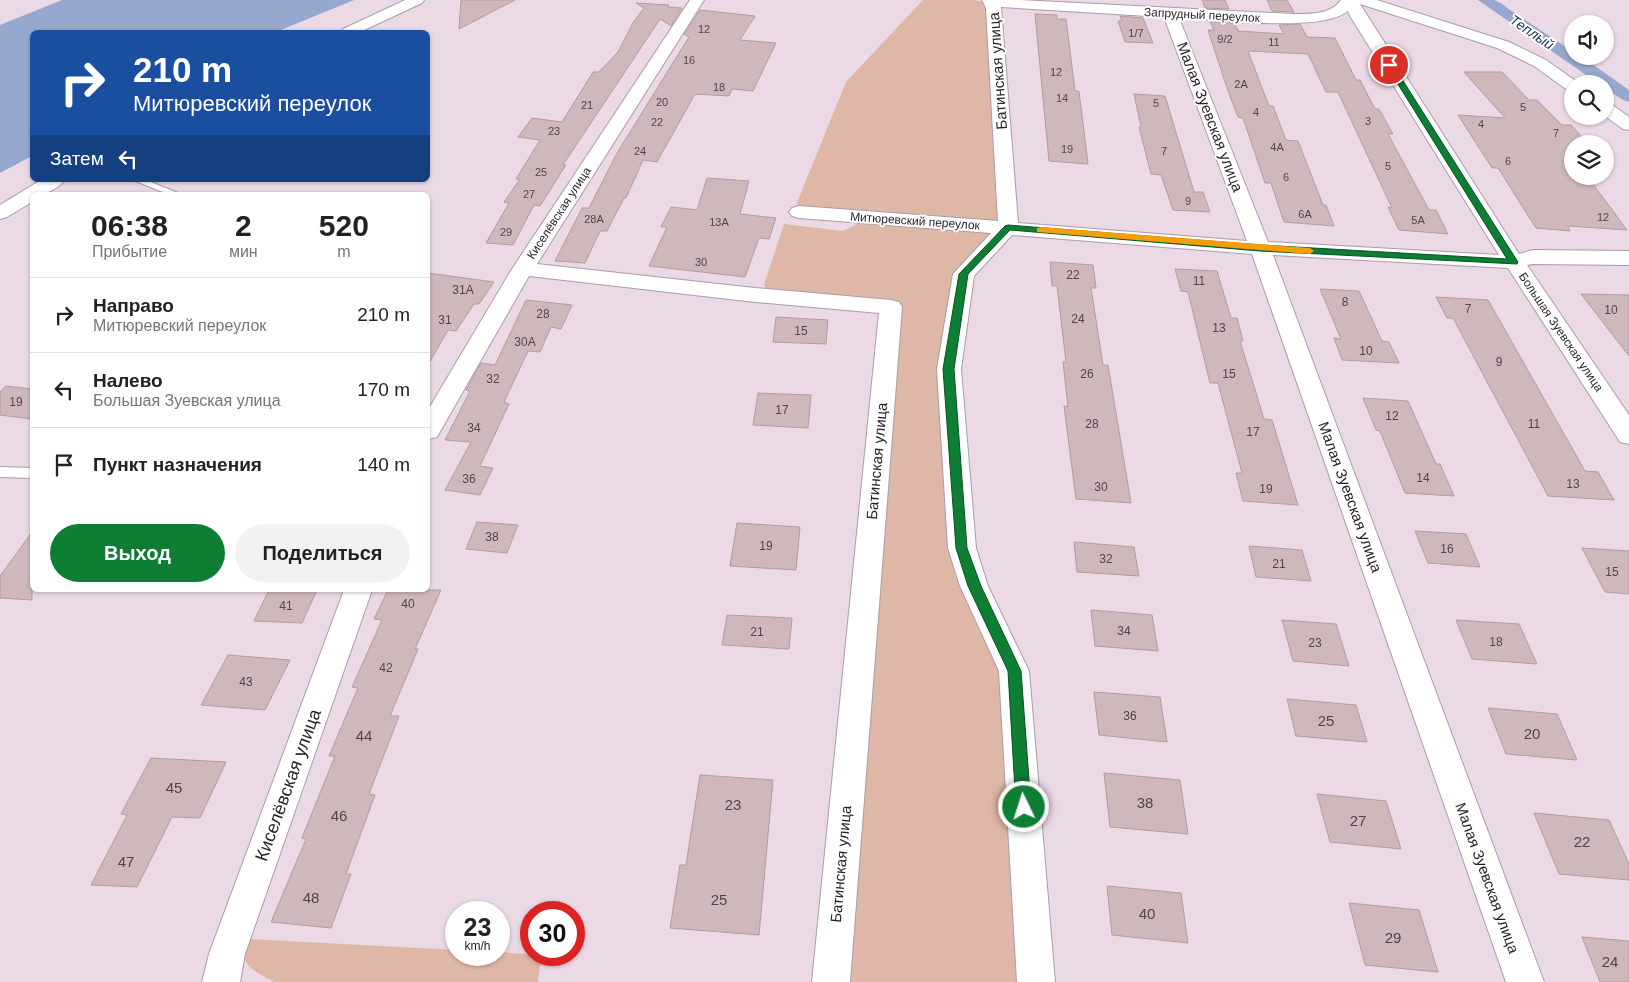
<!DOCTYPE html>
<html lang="ru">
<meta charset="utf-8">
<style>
:root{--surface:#fff;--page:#f2f2f2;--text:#222;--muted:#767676;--line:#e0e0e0;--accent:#0d7e34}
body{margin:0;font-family:Arial,sans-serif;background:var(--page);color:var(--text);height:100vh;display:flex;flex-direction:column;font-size:19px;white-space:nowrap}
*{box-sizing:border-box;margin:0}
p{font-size:16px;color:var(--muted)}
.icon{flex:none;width:28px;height:28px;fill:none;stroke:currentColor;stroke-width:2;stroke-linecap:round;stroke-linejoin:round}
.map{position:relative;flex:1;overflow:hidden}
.panel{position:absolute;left:30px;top:192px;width:400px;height:400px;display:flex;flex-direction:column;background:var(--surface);border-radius:8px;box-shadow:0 1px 4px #0004}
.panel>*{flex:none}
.guide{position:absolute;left:30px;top:30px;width:400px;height:152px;border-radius:8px;box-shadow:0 1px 4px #0004;background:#1a4fa0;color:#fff;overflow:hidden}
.tools{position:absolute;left:1564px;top:15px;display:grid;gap:10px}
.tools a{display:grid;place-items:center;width:50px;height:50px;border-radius:50%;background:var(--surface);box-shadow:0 1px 4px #0004;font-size:25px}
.speed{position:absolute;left:445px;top:901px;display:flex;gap:10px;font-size:25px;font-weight:700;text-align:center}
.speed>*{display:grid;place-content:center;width:65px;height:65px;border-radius:50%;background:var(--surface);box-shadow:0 1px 4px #0004;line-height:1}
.speed small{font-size:12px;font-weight:400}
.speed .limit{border:8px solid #d22;background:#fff;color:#111}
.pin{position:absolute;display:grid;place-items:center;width:42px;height:42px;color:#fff;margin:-21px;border:2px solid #fff;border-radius:50%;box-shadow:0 1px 5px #0007}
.me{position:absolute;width:55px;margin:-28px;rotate:356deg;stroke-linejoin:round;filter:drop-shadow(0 0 4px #0008)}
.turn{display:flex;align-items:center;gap:18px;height:105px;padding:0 20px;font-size:22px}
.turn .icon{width:65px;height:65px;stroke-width:2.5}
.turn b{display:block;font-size:35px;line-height:42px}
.then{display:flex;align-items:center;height:48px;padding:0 20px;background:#0003;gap:10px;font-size:19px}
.eta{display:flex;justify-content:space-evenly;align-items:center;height:85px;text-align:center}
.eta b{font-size:30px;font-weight:700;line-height:35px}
.button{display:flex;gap:10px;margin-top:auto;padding:10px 20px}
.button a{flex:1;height:58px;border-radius:30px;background:var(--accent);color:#fff;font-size:20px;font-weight:700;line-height:58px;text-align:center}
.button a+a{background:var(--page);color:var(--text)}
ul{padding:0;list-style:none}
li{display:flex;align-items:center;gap:15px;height:75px;padding:0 20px;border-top:1px solid var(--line)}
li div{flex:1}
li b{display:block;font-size:19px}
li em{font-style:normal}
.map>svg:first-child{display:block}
</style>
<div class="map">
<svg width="1629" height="982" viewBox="0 0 1629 982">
<rect width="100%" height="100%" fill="#ebd9e6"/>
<g fill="#dfb7a6">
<path d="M923 0H972L987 2 1000 214 993 224 856 214 796 205 846 82Z"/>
<path d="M870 222 995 232 958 272 954 548 1005 678 1020 982H841L897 306 769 293 764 285 784 224 843 231 857 224Z"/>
<path d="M250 939 456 950V955H499V952L541 955 538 982H274C264 976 245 969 244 955 244 950 248 943 250 939Z"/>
</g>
<g fill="#96a8cd">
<path d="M62 0H354L276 32H32V156L0 173V25Z"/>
<path d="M1478 0C1502 0 1504 3 1518 21Z"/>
</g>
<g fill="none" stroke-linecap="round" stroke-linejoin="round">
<path fill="#96a8cd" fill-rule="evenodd" d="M1478 0H1495L1572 51V56H1581L1629 90V102L1623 100 1605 88V84H1599Z"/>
</g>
<g fill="#cfb8bb" stroke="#b29c9e">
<path d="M461 0H515L459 29Z"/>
<path d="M1202 0H1225L1229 9 1205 8Z"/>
<path d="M1267 0H1287L1294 12 1272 11Z"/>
<path d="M636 3 669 5 668 7 682 8 671 26 660 19 563 165H566L540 206 534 205 513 245 486 243 509 203 504 202 520 179H516L540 140 518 137 532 118 562 122 593 72H599L618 52 633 23 644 8Z"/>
<path d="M700 10 755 16 740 40 776 43 753 91 732 89 729 96 695 94 657 162 643 160 626 198H624L607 231H600L585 263 555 261 582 208H589L617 153 689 37 684 34Z"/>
<path d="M1035 14 1057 15V19H1066L1075 91H1079L1088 164 1049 161Z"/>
<path d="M1120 16 1143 18 1153 43 1125 42 1118 21H1122Z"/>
<path d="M1210 22 1235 23 1238 31 1284 34 1279 25 1300 24 1307 37 1335 38 1356 80H1360L1375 109H1379L1393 134H1388L1429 210H1436L1448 234 1399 230 1388 207 1392 208 1338 92H1326L1308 54 1248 51 1269 106H1273L1286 140 1298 141 1323 205H1326L1334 226 1284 222 1271 183H1265L1243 118 1238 117 1228 91 1208 30H1214Z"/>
<path d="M1464 72H1502L1529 100H1537L1562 125H1571L1588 144H1572V176H1587L1627 230 1568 226 1570 231 1536 228 1498 168H1492L1458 115 1505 118Z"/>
<path d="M1134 94 1165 96 1194 192H1203L1210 212 1173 210 1161 175 1151 174 1139 127H1141Z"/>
<path d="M707 178 749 181 740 214 776 218 769 239 759 238 745 277 649 266 667 227H661L671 207 697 210Z"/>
<path d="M1050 262 1093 265 1096 288H1091L1103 365H1108L1131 503 1076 499 1064 406 1068 407 1063 362H1066L1057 286H1052Z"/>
<path d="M1175 269 1217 271 1231 318H1237L1243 341H1240L1264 419 1272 420 1298 505 1243 501 1236 473H1242L1218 383H1210L1188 292 1181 291Z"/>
<path d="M428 273 494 282 479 304H474L456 331 448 330 428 365Z"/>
<path d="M1320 289 1359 291 1382 341 1389 342 1399 363 1342 360 1334 338 1341 339Z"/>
<path d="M1581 294 1629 295V356Z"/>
<path d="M1436 297 1488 300 1585 471 1598 472 1614 500 1548 496 1453 318H1447Z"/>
<path d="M526 300 572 305 561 329 551 327 540 352 528 351 504 402 509 404 480 466 493 468 480 495 445 490 471 442 445 440 470 391 466 390 481 363 495 365Z"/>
<path d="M776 317 828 320 826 344 773 342Z"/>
<path d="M6 386 32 389V419L0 415V392Z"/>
<path d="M758 393 811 395 808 428 753 425Z"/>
<path d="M1363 398 1408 401 1436 464H1440L1454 496 1405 493 1380 431 1376 430Z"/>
<path d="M477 522 518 525 507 553 466 549Z"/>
<path d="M737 523 800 527 796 570 730 566Z"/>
<path d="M1415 531 1466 534 1480 567 1428 563Z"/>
<path d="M32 532V600L0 598V576Z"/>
<path d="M1074 542 1134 547 1139 576 1077 572Z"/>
<path d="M1249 546 1302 550 1311 581 1256 577Z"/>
<path d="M1582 548 1629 551V594L1605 592Z"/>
<path d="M269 590H317L302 623 254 621Z"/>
<path d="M388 590H441L415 649H418L390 716H399L369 794 375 795 346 874H351L331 928 271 922 306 839 302 838 335 756H329L358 688 352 687 382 620 374 619Z"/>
<path d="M1091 610 1152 615 1158 651 1095 646Z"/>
<path d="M727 615 792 618 789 649 722 645Z"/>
<path d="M1282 620 1336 624 1349 666 1293 661Z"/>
<path d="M1456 620 1519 624 1537 664 1472 659Z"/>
<path d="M228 655 290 660 265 710 201 705Z"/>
<path d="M1094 692 1160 697 1167 742 1099 735Z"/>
<path d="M1287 699 1356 705 1367 742 1296 736Z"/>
<path d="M1488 708 1557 714 1577 760 1506 754Z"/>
<path d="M151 758 226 762 200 818 172 817 137 887 91 885 127 815 121 814Z"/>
<path d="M1104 773 1180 780 1188 834 1110 827Z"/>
<path d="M700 775 773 780 759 935 670 928 680 865H686Z"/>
<path d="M1317 794 1386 801 1401 849 1330 842Z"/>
<path d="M1534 813 1609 820 1629 864V880L1559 874Z"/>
<path d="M1107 886 1181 893 1188 943 1112 935Z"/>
<path d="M1349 903 1419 910 1438 972 1365 965Z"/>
<path d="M1582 937 1629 941V982H1600Z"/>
</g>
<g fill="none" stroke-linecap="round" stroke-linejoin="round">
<g stroke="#ac9ba8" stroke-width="2">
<g id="lane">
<path d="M133 180H146L183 195H170Z"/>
<path d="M0 467 32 468V478L0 477Z"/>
</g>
</g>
<g stroke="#ac9ba8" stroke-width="2">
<g id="street">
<path d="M405 0H424L422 3 360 32H341L343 29Z"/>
<path d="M690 0H704L537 264 755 288 891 300 899 302 902 307 850 982H812L879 313 755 302 529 276 437 437 428 439V410L512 269Z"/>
<path d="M982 0H1020L1293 14C1310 14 1330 15 1341 0H1377L1509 42 1546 60 1580 84H1572V90L1566 89 1534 66 1497 48 1360 4 1519 254 1533 250 1629 251V265L1533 264 1527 265 1629 415V444L1620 442 1508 268 1273 255 1544 982H1506L1252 254 1012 235 974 276 961 369 976 548 988 586 1029 671 1055 982H1017L999 671 960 586 948 548 937 369 953 274 991 233 799 218 792 216 789 212 792 208 799 206 998 221 986 8ZM1001 7 1164 17 1247 241 1018 223ZM1348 11 1350 16 1499 255 1268 242 1179 18C1216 19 1321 33 1348 11Z"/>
<path d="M1605 103 1611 104 1629 117V130L1623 129 1605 116Z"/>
<path d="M41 180H65C57 190 44 195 32 195V202L7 217 0 219V205Z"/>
<path d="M344 590H372L245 954 240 982H202L209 954Z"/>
</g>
</g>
<use href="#lane" fill="#fff" fill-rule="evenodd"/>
<use href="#street" fill="#fff" fill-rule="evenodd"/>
</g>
<path fill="#0d7e34" stroke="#085222" d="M1387 63 1393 65 1518 262 1517 264 1260 251 1010 230 968 274 954 369 967 548 981 586 1021 671 1031 807 1029 812 1024 814 1019 812 1016 807 1008 671 968 586 956 548 943 369 959 274 1005 226 1008 225 1260 245 1507 259 1386 65Z"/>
<path fill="#f59e0b" d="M1041 227 1310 248 1314 251 1310 254 1037 232V228Z"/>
<g text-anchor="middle" stroke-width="4" stroke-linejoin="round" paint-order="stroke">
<g font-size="11" fill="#50454a">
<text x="704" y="33">12</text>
<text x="1136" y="37">1/7</text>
<text x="1225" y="43">9/2</text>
<text x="1274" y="46">11</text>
<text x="689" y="64">16</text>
<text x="1056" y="76">12</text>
<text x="1241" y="88">2А</text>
<text x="719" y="91">18</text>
<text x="1062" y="102">14</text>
<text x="662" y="106">20</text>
<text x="1156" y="107">5</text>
<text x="587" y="109">21</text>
<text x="1523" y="111">5</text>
<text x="1256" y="116">4</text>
<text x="1368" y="125">3</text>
<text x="657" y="126">22</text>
<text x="1481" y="128">4</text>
<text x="554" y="135">23</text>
<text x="1556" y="137">7</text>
<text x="1277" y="151">4А</text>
<text x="1067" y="153">19</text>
<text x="640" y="155">24</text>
<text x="1164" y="155">7</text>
<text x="1508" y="165">6</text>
<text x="1388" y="170">5</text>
<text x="541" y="176">25</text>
<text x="1286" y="181">6</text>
<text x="529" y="198">27</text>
<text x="1188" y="205">9</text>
<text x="1305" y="218">6А</text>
<text x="1603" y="221">12</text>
<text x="594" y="223">28А</text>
<text x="1418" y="224">5А</text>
<text x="719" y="226">13А</text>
<text x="506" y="236">29</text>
<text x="701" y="266">30</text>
</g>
<g font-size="12" fill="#251f24" stroke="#fff">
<text transform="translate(1202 15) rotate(3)" y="4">Запрудный переулок</text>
<text transform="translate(559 213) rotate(-57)" y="4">Киселёвская улица</text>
<text transform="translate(915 221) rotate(4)" y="4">Митюревский переулок</text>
<text transform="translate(1561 332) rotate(56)" y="4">Большая Зуевская улица</text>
</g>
<g font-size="12" fill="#50454a">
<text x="1073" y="279">22</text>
<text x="1199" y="285">11</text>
<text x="463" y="294">31А</text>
<text x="1345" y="306">8</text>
<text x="1468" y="313">7</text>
<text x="1611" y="314">10</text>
<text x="543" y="318">28</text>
<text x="1078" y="323">24</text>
<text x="445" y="324">31</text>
<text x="1219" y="332">13</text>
<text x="801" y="335">15</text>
<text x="525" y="346">30А</text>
<text x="1366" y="355">10</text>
<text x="1499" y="366">9</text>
<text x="1087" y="378">26</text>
<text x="1229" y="378">15</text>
<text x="493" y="383">32</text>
<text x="16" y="406">19</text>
<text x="782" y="414">17</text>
<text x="1392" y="420">12</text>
<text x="1092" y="428">28</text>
<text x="1534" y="428">11</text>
<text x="474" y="432">34</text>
<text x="1253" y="436">17</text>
<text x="1423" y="482">14</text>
<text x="469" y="483">36</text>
<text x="1573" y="488">13</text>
<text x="1101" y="491">30</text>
<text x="1266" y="493">19</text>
<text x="492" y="541">38</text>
<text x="766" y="550">19</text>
<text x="1447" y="553">16</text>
<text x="1106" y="563">32</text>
<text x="1279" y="568">21</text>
<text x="1612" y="576">15</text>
<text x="408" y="608">40</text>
<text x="286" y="610">41</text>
<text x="1124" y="635">34</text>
<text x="757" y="636">21</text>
<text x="1496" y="646">18</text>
<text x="1315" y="647">23</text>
<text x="386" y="672">42</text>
<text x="246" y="686">43</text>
<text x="1130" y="720">36</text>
</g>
<g font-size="14" font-style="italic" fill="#1a2e5d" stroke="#fff">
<text transform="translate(1532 32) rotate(34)" y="5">Теплый</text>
</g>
<g font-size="15" fill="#251f24" stroke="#fff">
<text transform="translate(998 71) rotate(-94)" y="5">Батинская улица</text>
<text transform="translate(1210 117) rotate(69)" y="5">Малая Зуевская улица</text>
<text transform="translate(877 461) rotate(-85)" y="5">Батинская улица</text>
<text transform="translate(1350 497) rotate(70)" y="5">Малая Зуевская улица</text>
<text transform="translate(841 864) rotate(-85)" y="5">Батинская улица</text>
<text transform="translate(1487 878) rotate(70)" y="5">Малая Зуевская улица</text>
</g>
<g font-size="15" fill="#50454a">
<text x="1326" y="726">25</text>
<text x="1532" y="739">20</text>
<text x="364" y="741">44</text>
<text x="174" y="793">45</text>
<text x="1145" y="808">38</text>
<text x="733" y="810">23</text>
<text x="339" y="821">46</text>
<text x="1358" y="826">27</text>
<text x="1582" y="847">22</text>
<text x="126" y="867">47</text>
<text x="311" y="903">48</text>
<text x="719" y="905">25</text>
<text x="1147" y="919">40</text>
<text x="1393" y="943">29</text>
<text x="1610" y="967">24</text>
</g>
<g font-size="18" fill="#251f24" stroke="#fff">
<text transform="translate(288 785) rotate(-70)" y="6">Киселёвская улица</text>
</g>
</g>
</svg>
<div class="tools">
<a><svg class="icon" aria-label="sound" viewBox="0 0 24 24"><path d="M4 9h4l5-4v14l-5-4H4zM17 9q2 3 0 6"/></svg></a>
<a><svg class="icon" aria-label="search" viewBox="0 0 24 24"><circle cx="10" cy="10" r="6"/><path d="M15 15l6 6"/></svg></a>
<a><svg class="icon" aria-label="layers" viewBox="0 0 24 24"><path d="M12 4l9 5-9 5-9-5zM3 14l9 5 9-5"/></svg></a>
</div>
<div class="speed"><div>23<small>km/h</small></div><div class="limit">30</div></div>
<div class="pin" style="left:1389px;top:65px;background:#d93025"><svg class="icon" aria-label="arrive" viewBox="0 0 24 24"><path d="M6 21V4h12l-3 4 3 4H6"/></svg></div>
<svg class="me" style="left:1024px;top:807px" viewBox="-20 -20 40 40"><circle r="17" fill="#0d7e34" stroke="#fff" stroke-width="3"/><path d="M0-11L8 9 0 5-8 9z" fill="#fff"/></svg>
<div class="guide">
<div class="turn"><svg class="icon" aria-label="right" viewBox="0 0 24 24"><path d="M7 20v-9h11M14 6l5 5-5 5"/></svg><div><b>210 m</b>Митюревский переулок</div></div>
<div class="then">Затем<svg class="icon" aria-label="left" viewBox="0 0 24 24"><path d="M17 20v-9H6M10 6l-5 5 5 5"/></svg></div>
</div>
<section class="panel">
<div class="eta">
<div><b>06:38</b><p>Прибытие</p></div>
<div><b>2</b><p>мин</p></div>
<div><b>520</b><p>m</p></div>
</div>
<ul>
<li><svg class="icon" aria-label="right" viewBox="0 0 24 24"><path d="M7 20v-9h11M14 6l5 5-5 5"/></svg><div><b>Направо</b><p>Митюревский переулок</p></div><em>210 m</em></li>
<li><svg class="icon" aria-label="left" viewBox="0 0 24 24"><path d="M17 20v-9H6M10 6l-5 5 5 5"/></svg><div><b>Налево</b><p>Большая Зуевская улица</p></div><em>170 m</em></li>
<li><svg class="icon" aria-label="arrive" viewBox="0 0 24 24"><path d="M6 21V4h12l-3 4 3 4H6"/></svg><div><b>Пункт назначения</b></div><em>140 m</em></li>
</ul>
<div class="button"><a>Выход</a><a>Поделиться</a></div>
</section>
</div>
